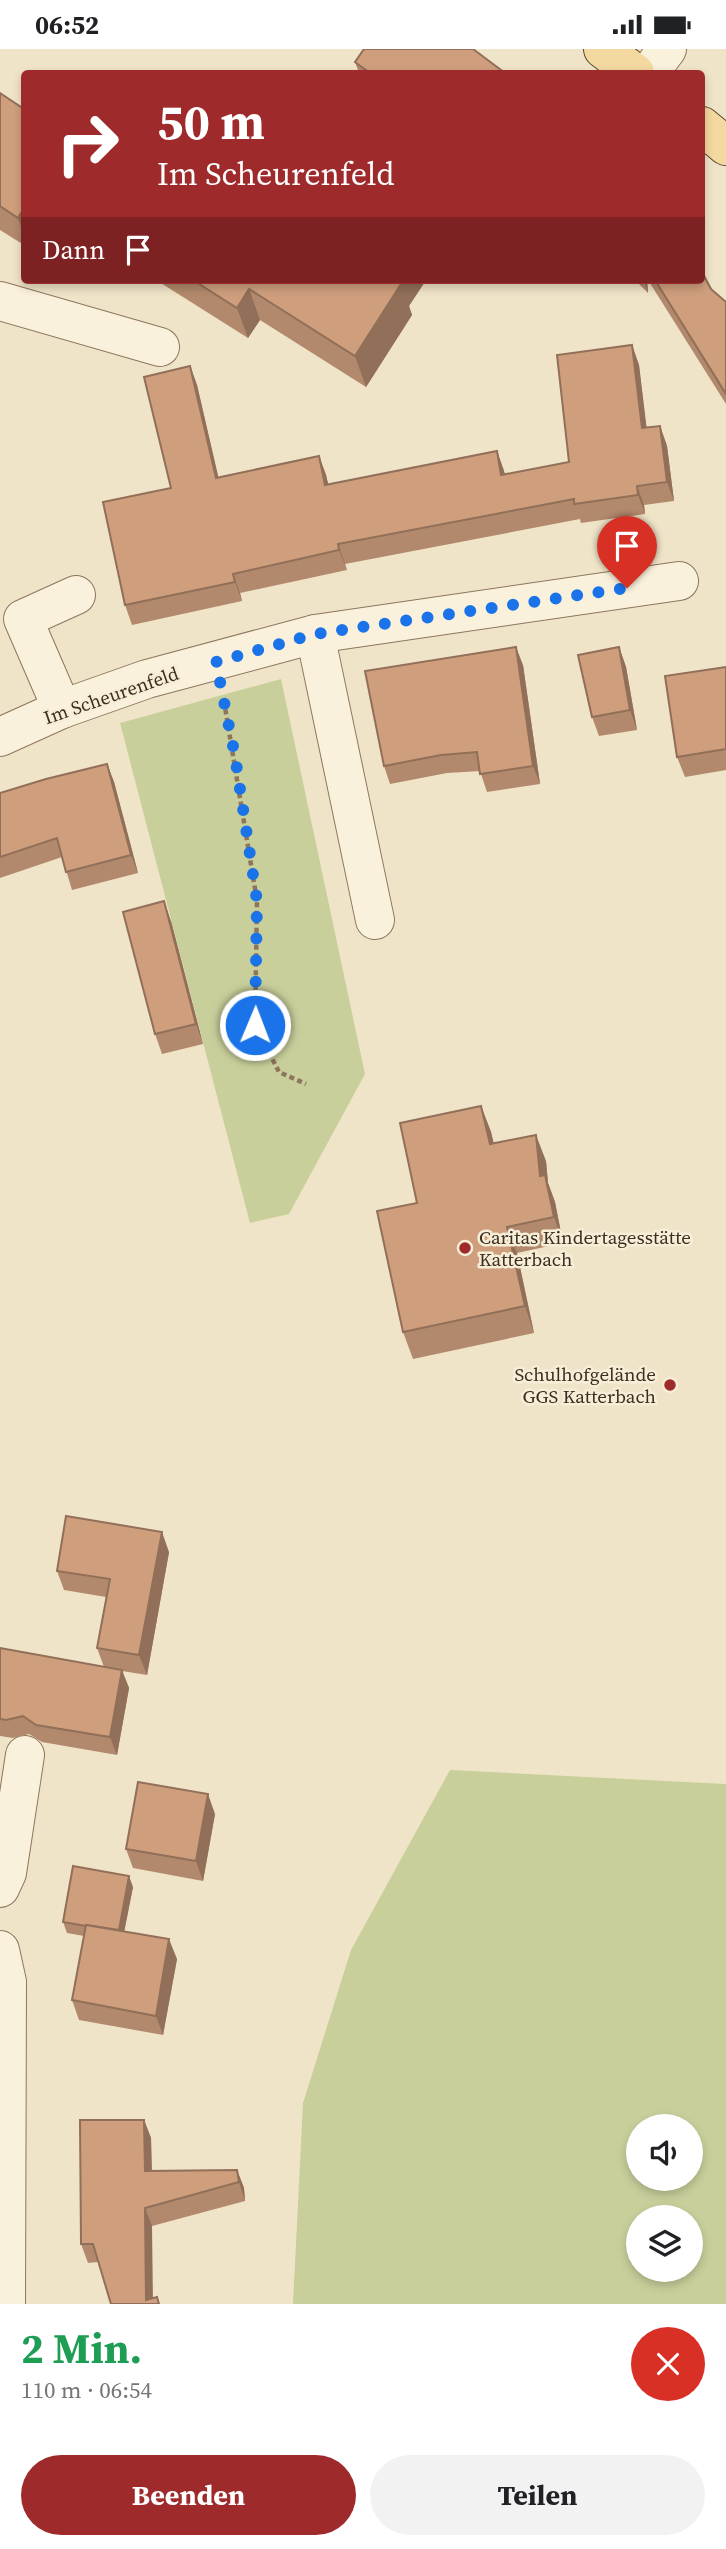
<!DOCTYPE html>
<html lang="de">
<meta charset="utf-8">
<style>
:root{--surface:#fff;--page:#f2f2f2;--text:#202124;--muted:#757577;--accent:#9e2a2b}
body{margin:0;font-family:"Source Serif 4",serif;background:var(--page);color:var(--text);height:100vh;display:flex;flex-direction:column;font-size:26px;white-space:nowrap}
*{box-sizing:border-box;margin:0}
p{font-size:23px;color:var(--muted)}
.icon{flex:none;width:38px;height:38px;fill:none;stroke:currentColor;stroke-width:2;stroke-linecap:round;stroke-linejoin:round}
.map{position:relative;height:2255px;overflow:hidden}
.details{display:flex;flex-direction:column;background:var(--surface);flex:1}
.details>*{flex:none}
.guide{position:absolute;left:21px;top:21px;width:684px;height:214px;border-radius:7px;box-shadow:0 4px 10px #0003;background:#9e2a2b;color:#fff;overflow:hidden}
.controls{position:absolute;left:626px;top:2065px;display:grid;gap:14px}
.controls a{display:grid;place-items:center;width:77px;height:77px;border-radius:50%;background:var(--surface);box-shadow:0 4px 10px #0003;font-size:35px}
.pin{position:absolute;display:grid;place-items:center;width:60px;height:60px;color:#fff;margin:-72px -30px;border-radius:50% 50% 50% 0;rotate:-45deg;box-shadow:0 0 7px #0007}
.pin .icon{rotate:45deg}
.me{position:absolute;width:77px;margin:-38px;rotate:1deg;stroke-linejoin:round;filter:drop-shadow(0 0 5px #0008)}
.turn{display:flex;align-items:center;gap:24px;height:147px;padding:0 21px;font-size:32px}
.turn .icon{width:91px;height:91px;stroke-width:2.5}
.turn b{display:block;font-size:49px;line-height:60px}
.then{display:flex;align-items:center;height:66px;padding:0 21px;background:#0003;gap:14px;font-size:26px}
.round{display:grid;place-items:center;flex:none;width:74px;height:74px;border-radius:37px;background:var(--page)}
.overview{display:flex;align-items:center;justify-content:space-between;height:119px;padding:0 21px}
h1{font-size:42px;font-weight:700;line-height:52px;color:#1e9e55}
.cta{display:flex;gap:14px;margin-top:auto;padding:14px 21px}
.cta a{flex:1;height:80px;border-radius:42px;background:var(--accent);color:#fff;font-size:28px;font-weight:700;line-height:80px;text-align:center}
.cta a+a{background:var(--page);color:var(--text)}
.status{display:flex;justify-content:space-between;align-items:center;height:49px;padding:0 35px;background:var(--surface);direction:ltr}
.status svg{height:19px;fill:currentColor}
.map>svg:first-child{display:block}
</style>
<div class="status"><b>06:52</b><svg viewBox="0 0 49 12"><path d="M0 12V9h3v3zM5 12V6h3v6zM10 12V3h3v9zM15 12V0h3v12zM26 1h20v11H26zM47 4h2v5h-2z"/></svg></div>
<div class="map">
<svg width="726" height="2255" viewBox="0 0 726 2255">
<rect width="100%" height="100%" fill="#f0e4c8"/>
<g fill="#c9cf9b" fill-rule="evenodd">
<path d="M281 630 365 1025 289 1165 250 1174 120 674Z"/>
<path d="M450 1721 726 1735V2255H293L303 2054 351 1901ZM639 2077H691V2130H639ZM639 2168H691V2221H639Z"/>
</g>
<g fill="none" stroke-linecap="round" stroke-linejoin="round">
<g stroke="#8d765c" stroke-width="40">
<g id="minor">
<path d="M649 24 667 0"/>
<path d="M0 252 160 298"/>
<path d="M315 585 375 871"/>
<path d="M62 660 23 570 76 546"/>
<path d="M0 688 62 660 147 630 315 585 679 532"/>
<path d="M0 1839 7 1824 25 1706"/>
<path d="M0 1901 7 1933 6 2255"/>
</g>
</g>
<g stroke="#5b4430" stroke-width="40">
<g id="major">
<path d="M603 0 635 24"/>
<path d="M702 77 726 97"/>
</g>
</g>
<path stroke="#8d765c" stroke-width="4.5" stroke-dasharray="5 3.5" stroke-linecap="butt" d="M224 652 257 852 255 976 279 1023 306 1035"/>
<use href="#minor" stroke="#faf1dc" stroke-width="38"/>
<use href="#major" stroke="#f3d9a0" stroke-width="38"/>
</g>
<g fill="#b2896c">
<path d="M476 2 505 24H359L355 13Z"/>
<path d="M0 44 24 60V196L0 181Z"/>
<path d="M156 231H426L409 257 412 266 366 338 260 271 248 289Z"/>
<path d="M635 231H647L648 244Z"/>
<path d="M648 231H702L711 240 726 253V355Z"/>
<path d="M632 296 639 316 646 378 660 377 667 397 674 452 644 456 645 465 581 474 580 470 345 515 347 521 240 544 242 552 132 576 125 556 171 439 190 317 197 336 218 428 319 407 326 426 328 435 497 402 505 425 569 413Z"/>
<path d="M619 598 626 618 637 681 599 687 592 668Z"/>
<path d="M523 616 540 735 487 743 480 722 447 724 390 735 384 717Z"/>
<path d="M726 618V721L685 728 677 708Z"/>
<path d="M107 715 114 733 138 824 72 841 62 808 0 829V744Z"/>
<path d="M171 872 203 995 162 1005 155 985Z"/>
<path d="M481 1057 491 1083 494 1095 546 1112 548 1134 555 1153 563 1194 517 1204 534 1284 413 1310 403 1283 417 1154Z"/>
<path d="M169 1503 147 1626 122 1622 129 1639 117 1706 42 1693 29 1685 13 1689 0 1687V1599L104 1618 97 1599 106 1548 64 1541 57 1522Z"/>
<path d="M215 1765 203 1832 133 1819 126 1800Z"/>
<path d="M133 1838 124 1882 177 1910 163 1986 79 1971 72 1951 84 1887 67 1884 63 1873Z"/>
<path d="M144 2071 151 2089 152 2122 237 2121 244 2139 245 2152 152 2177V2249L160 2255 98 2213 88 2214 81 2195Z"/>
</g>
<g fill="#916f58">
<path d="M24 159V186L18 169Z"/>
<path d="M395 231H426L409 257 412 266 366 338 355 307Z"/>
<path d="M644 231H647L648 244Z"/>
<path d="M249 240 260 271 248 289 237 259Z"/>
<path d="M632 296 639 316 649 398 642 379Z"/>
<path d="M190 317 197 336 223 448 216 429Z"/>
<path d="M660 377 667 397 674 452 667 433Z"/>
<path d="M497 402 504 422 509 446 501 426Z"/>
<path d="M319 407 326 426 333 455 325 436Z"/>
<path d="M637 437 644 456 645 465 638 446Z"/>
<path d="M338 495 345 515 347 521 339 501Z"/>
<path d="M233 525 240 544 242 552 235 533Z"/>
<path d="M516 598 523 616 540 735 533 717Z"/>
<path d="M619 598 626 618 637 681 630 661Z"/>
<path d="M107 715 114 733 138 824 131 806Z"/>
<path d="M164 852 171 872 203 995 196 975Z"/>
<path d="M481 1057 491 1083 500 1122 490 1095Z"/>
<path d="M536 1086 546 1112 548 1134 555 1153 563 1194 540 1127Z"/>
<path d="M507 1178 517 1204 534 1284 525 1257Z"/>
<path d="M162 1483 169 1503 147 1626 139 1606Z"/>
<path d="M122 1621 129 1639 117 1706 110 1688Z"/>
<path d="M208 1745 215 1765 203 1832 196 1812Z"/>
<path d="M129 1827 133 1838 122 1894 118 1884Z"/>
<path d="M169 1890 177 1910 163 1986 156 1967Z"/>
<path d="M144 2071 151 2089 152 2140 145 2122Z"/>
<path d="M237 2121 244 2139 245 2152 239 2133Z"/>
<path d="M145 2159 152 2177 153 2255 146 2251Z"/>
</g>
<g fill="#cf9f7d" stroke="#916f58" stroke-width="2">
<path d="M364 0H473L505 24H370L355 13Z"/>
<path d="M0 44 24 60V159L18 169 0 157Z"/>
<path d="M702 223 711 240 726 253V345L655 231H702Z"/>
<path d="M193 231H395L401 235 355 307 249 240 237 259Z"/>
<path d="M632 296 642 379 660 377 667 433 637 437 638 446 574 455V450L338 495 339 501 233 525 235 533 125 556 103 453 171 439 144 328 190 317 216 429 319 407 325 436 497 402 501 426 569 413 557 306Z"/>
<path d="M516 598 533 717 480 725 477 703 441 706 384 717 365 622Z"/>
<path d="M619 598 630 661 592 668 578 606Z"/>
<path d="M726 618V700L677 708 665 627Z"/>
<path d="M107 715 131 806 66 823 57 789 0 808V744L46 730Z"/>
<path d="M164 852 196 975 155 985 123 863Z"/>
<path d="M481 1057 490 1095 536 1086 540 1127 545 1126 554 1168 507 1178 525 1257 403 1283 377 1162 417 1154 400 1074Z"/>
<path d="M66 1467 162 1483 139 1606 97 1599 110 1530 57 1522Z"/>
<path d="M0 1599 122 1621 110 1688 36 1676 23 1667 6 1671 0 1670Z"/>
<path d="M138 1733 208 1745 196 1812 126 1800Z"/>
<path d="M73 1817 129 1827 119 1881 86 1876V1877L63 1873Z"/>
<path d="M86 1876 169 1890 156 1967 72 1951Z"/>
<path d="M80 2071H144L145 2122 237 2121 239 2133 145 2159 146 2251 157 2248 159 2255H111L93 2195H81Z"/>
</g>
<g fill="none" stroke-linecap="round" stroke-linejoin="round">
<path stroke="#1a73e8" stroke-width="12" stroke-dasharray="0 21.6" d="M255 976 257 852 235 707 216 613 315 585 627 539"/>
</g>
<g fill="#9e2a2b" stroke="#f7eed8" stroke-width="2.5">
<circle cx="465" cy="1199" r="7"/>
<circle cx="670" cy="1336" r="7"/>
</g>
<g text-anchor="middle" stroke-width="5" stroke-linejoin="round" paint-order="stroke">
<g font-size="19" fill="#3d2e20" stroke="#f7eed8">
<text transform="translate(111 646) rotate(-19)" y="7">Im Scheurenfeld</text>
</g>
<g font-size="19" fill="#3d2e20" stroke="#f7eed8" text-anchor="start">
<text x="479" y="1195">Caritas Kindertagesstätte<tspan x="479" dy="22">Katterbach</tspan></text>
<text x="656" y="1332" text-anchor="end">Schulhofgelände<tspan x="656" dy="22">GGS Katterbach</tspan></text>
</g>
</g>
</svg>
<div class="controls">
<a><svg class="icon" aria-label="sound" viewBox="0 0 24 24"><path d="M4 9h4l5-4v14l-5-4H4zM17 9q2 3 0 6"/></svg></a>
<a><svg class="icon" aria-label="layers" viewBox="0 0 24 24"><path d="M12 4l9 5-9 5-9-5zM3 14l9 5 9-5"/></svg></a>
</div>
<div class="pin" style="left:627px;top:539px;background:#d93025"><svg class="icon" aria-label="arrive" viewBox="0 0 24 24"><path d="M6 21V4h12l-3 4 3 4H6"/></svg></div>
<svg class="me" style="left:255px;top:976px" viewBox="-20 -20 40 40"><circle r="17" fill="#1a73e8" stroke="#fff" stroke-width="3"/><path d="M0-11L8 9 0 5-8 9z" fill="#fff"/></svg>
<div class="guide">
<div class="turn"><svg class="icon" aria-label="right" viewBox="0 0 24 24"><path d="M7 20v-9h11M14 6l5 5-5 5"/></svg><div><b>50 m</b>Im Scheurenfeld</div></div>
<div class="then">Dann<svg class="icon" aria-label="arrive" viewBox="0 0 24 24"><path d="M6 21V4h12l-3 4 3 4H6"/></svg></div>
</div>
</div>
<section class="details">
<div class="overview"><div><h1>2 Min.</h1><p>110 m · 06:54</p></div><a class="round" style="background:#d93025;color:#fff"><svg class="icon" aria-label="close" viewBox="0 0 24 24"><path d="M6 6l12 12M18 6L6 18"/></svg></a></div>
<div class="cta"><a>Beenden</a><a>Teilen</a></div>
</section>
